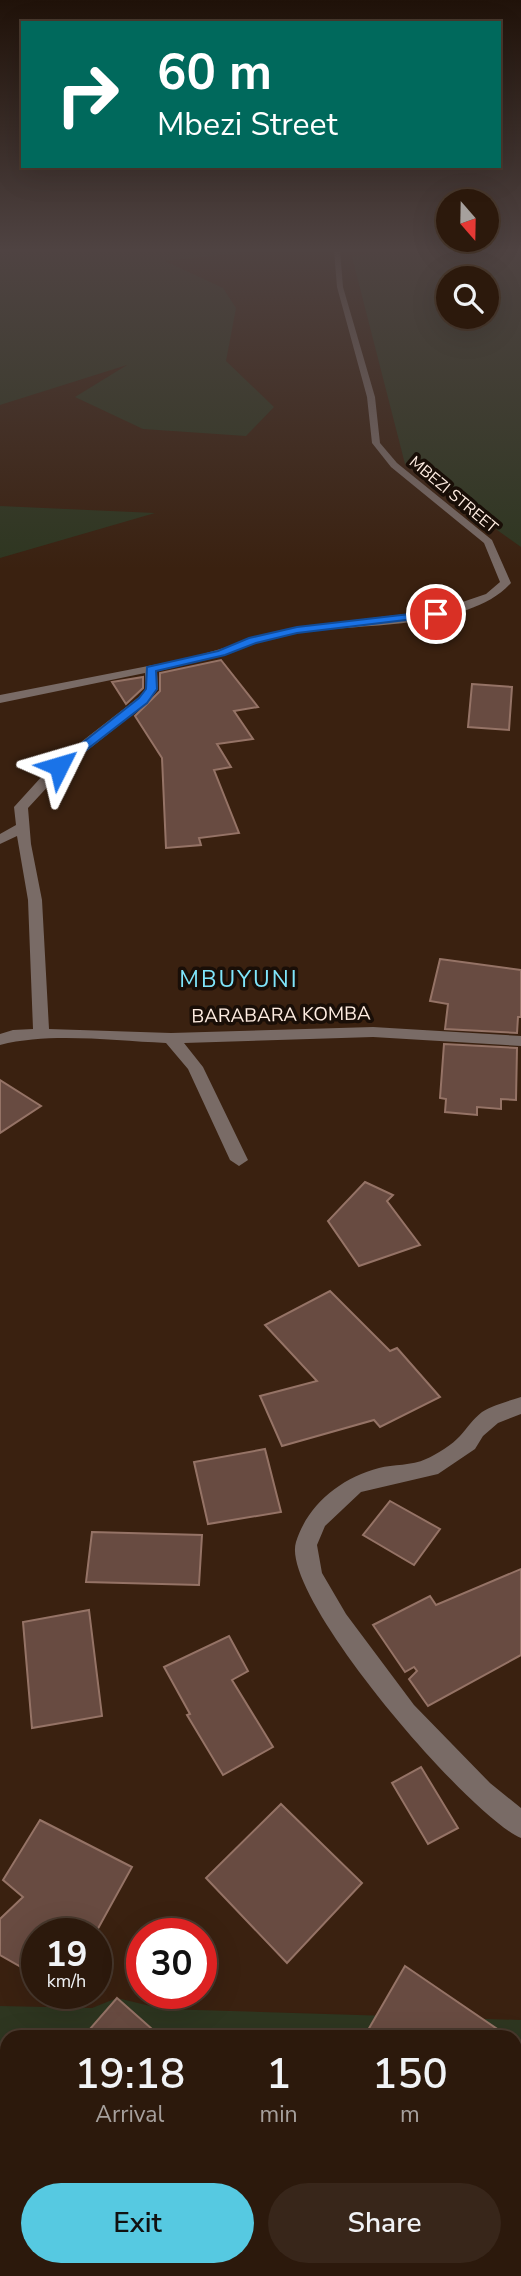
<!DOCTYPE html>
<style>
:root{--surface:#2c190c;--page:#38261a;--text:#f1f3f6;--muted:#a6a09d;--line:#48382d;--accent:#56c9e1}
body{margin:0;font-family:"Nunito Sans",sans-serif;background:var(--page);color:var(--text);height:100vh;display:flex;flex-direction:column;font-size:26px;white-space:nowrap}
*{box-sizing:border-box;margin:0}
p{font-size:23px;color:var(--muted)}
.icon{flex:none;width:38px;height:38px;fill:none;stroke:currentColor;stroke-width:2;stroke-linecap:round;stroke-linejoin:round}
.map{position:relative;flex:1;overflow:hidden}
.sheet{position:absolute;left:0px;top:2030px;width:522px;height:247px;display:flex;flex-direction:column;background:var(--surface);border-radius:21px 21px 0 0;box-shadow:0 7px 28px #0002,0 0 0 2px var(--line)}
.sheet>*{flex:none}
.top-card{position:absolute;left:21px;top:21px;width:480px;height:147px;border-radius:0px;box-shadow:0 7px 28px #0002,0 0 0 2px var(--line);background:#00695c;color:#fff;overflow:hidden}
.needle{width:46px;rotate:160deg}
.controls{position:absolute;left:436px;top:189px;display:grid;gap:14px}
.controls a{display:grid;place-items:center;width:63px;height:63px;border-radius:50%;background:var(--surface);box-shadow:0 7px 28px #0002,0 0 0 2px var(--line);font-size:35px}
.speed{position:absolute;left:21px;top:1918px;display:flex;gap:14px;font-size:35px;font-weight:700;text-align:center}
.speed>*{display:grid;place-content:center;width:91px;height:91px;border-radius:50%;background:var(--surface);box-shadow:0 7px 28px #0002,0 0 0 2px var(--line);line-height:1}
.speed small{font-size:18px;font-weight:400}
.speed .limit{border:10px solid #d22;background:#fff;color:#111}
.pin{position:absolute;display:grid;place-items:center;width:60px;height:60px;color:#fff;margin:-30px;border:4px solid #fff;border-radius:50%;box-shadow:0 2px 7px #0007}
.me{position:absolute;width:77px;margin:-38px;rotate:50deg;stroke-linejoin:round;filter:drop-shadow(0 0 5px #0008)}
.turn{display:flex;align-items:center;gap:24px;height:147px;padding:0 21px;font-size:32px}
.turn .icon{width:91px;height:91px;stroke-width:2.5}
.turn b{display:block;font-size:49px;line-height:60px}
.eta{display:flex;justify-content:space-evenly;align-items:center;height:119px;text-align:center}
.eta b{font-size:42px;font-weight:600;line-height:49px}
.button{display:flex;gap:14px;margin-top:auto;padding:14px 21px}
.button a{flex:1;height:80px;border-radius:42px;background:var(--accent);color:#111;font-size:28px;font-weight:600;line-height:80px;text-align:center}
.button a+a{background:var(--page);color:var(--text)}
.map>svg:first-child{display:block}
</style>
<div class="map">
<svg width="521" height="2276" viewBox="0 0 521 2276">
<rect width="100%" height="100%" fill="#3a2110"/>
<g fill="#2e3620" fill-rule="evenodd">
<path d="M0 250H238L239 253 165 261 223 288 236 308 226 361 274 407 246 436 143 429 75 397 127 365 0 405Z"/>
<path d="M380 250H521V547L405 464 352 257ZM448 278H486V317H448Z"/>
<path d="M0 506 155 513 0 558Z"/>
<path d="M117 1998 163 2009 521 2020V2276H0V2006L92 2008ZM7 2037H514V2270H7Z"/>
</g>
<g fill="#684b41" stroke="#957366" stroke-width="2">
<path d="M221 660 258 707 234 711 253 739 217 744 231 767 214 770 239 833 199 838 201 845 166 848 162 758 135 716 160 691V673Z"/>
<path d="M143 677V688L126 704 112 682Z"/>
<path d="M472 684 512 687 509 730 468 727Z"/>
<path d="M440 959 521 970V1017H518L517 1033 445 1029 448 1004 430 1001Z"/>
<path d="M444 1044 517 1048 516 1100 501 1099V1109L477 1107V1115L445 1112 446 1099 440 1098Z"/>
<path d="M0 1080 41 1106 0 1133Z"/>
<path d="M365 1182 393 1195 387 1201 420 1245 359 1266 328 1221Z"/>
<path d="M330 1291 390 1351 397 1348 440 1397 380 1427 374 1420 282 1446 260 1396 317 1381 265 1325Z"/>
<path d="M265 1449 281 1512 208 1524 194 1462Z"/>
<path d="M390 1501 440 1529 414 1565 363 1535Z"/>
<path d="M92 1532 202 1535 199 1585 86 1582Z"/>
<path d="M521 1569V1655L428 1706 409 1679 417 1671 414 1667 405 1672 373 1625 430 1596 436 1605Z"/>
<path d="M89 1610 102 1716 32 1728 23 1622Z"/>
<path d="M229 1636 248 1671 232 1680 273 1747 223 1775 187 1715 190 1714 164 1667Z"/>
<path d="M421 1767 458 1828 428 1844 392 1783Z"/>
<path d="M281 1804 362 1883 287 1963 206 1878Z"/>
<path d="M40 1820 132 1867 95 1934H37V1976L0 1955V1919L23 1897 3 1880Z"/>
<path d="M405 1966 509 2037H364Z"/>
<path d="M117 1998 161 2037H83Z"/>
</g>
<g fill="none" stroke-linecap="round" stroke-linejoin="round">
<g fill="#796b66" fill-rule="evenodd">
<path d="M334 250H340L343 287 375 397 380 443 397 463 492 540 511 583C468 631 357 623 296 633 249 642 204 662 157 671L158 689 147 703 64 769 28 808 31 844 42 900 49 1029 171 1033 373 1027 521 1036V1046L373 1037 184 1043 203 1067 248 1160 239 1166 230 1160 188 1069 166 1043C113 1041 52 1032 0 1045V1034L13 1030 33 1029 28 900 17 836 0 844V834L16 825 14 807 54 763 139 697 146 689 145 673 0 703V695L189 658 297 627 439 610 486 594 500 582 484 543 391 467 372 443 367 397 337 287Z"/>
<path d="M521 1397V1414L498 1423 483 1436 475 1449 438 1474 361 1492 325 1526 317 1545 322 1573 346 1614 414 1705 490 1783 521 1808V1838C470 1817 279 1596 296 1542 308 1504 341 1478 379 1468 393 1464 412 1466 426 1459 436 1455 453 1444 460 1436 468 1427 473 1419 482 1412 493 1405 509 1401 521 1397Z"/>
</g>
</g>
<linearGradient id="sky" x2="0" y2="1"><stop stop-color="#201209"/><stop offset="0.44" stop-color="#4f4342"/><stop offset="1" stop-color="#4f4342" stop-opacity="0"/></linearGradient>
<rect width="521" height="569" fill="url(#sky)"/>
<path fill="#1a73e8" stroke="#114b97" stroke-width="2" d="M436 611 439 612V616L297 633 256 643 225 655 156 671 157 689 147 703 63 768 53 766 139 698 146 689 147 667 218 651 249 638 297 627Z"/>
<g text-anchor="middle" stroke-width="7" stroke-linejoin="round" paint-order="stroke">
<g font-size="16" fill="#ffede2" stroke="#190e07">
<text transform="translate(454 494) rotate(40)" y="6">MBEZI STREET</text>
</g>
<g font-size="19" fill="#ffede2" stroke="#190e07">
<text transform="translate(281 1014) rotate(-1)" y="7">BARABARA KOMBA</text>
</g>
<g font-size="23" letter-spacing="2" fill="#7fe5fb" stroke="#190e07">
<text x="239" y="987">MBUYUNI</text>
</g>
</g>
</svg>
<div class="controls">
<a><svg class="needle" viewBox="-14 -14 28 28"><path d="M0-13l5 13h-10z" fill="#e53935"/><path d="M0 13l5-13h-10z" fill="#a6a09d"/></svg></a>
<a><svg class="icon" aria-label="search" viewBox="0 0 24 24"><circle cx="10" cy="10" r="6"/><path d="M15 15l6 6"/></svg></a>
</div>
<div class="speed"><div>19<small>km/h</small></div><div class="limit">30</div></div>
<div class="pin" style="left:436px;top:614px;background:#d93025"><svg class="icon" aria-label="arrive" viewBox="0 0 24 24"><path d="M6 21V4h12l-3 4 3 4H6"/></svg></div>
<svg class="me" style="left:59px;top:766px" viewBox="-20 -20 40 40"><path d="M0-17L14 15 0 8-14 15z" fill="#1a73e8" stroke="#fff" stroke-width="4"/></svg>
<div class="top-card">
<div class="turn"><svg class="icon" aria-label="right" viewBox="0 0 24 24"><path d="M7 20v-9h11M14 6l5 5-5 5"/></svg><div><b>60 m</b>Mbezi Street</div></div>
</div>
<section class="sheet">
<div class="eta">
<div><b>19:18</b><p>Arrival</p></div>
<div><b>1</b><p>min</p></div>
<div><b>150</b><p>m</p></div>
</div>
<div class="button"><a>Exit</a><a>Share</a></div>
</section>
</div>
